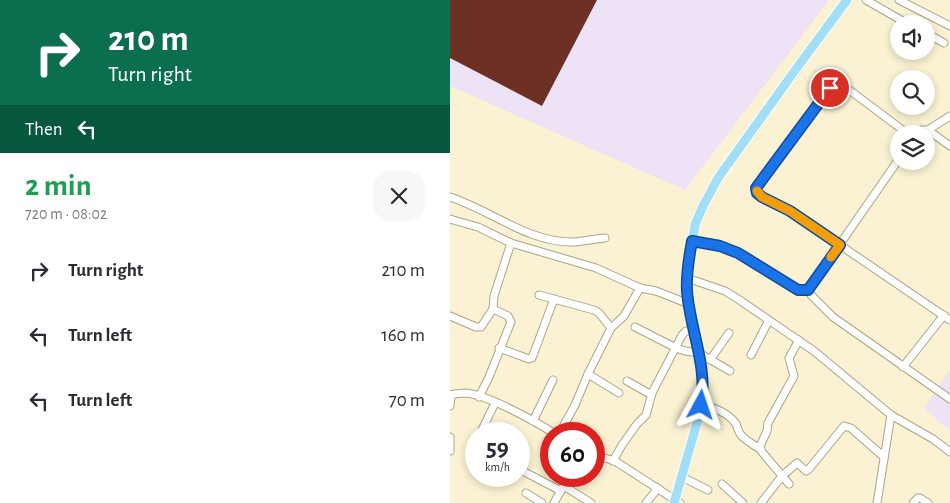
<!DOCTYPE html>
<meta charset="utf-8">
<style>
:root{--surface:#fff;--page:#f7f7f7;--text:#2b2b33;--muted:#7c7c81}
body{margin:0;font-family:"Alegreya Sans",sans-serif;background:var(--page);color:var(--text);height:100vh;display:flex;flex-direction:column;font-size:19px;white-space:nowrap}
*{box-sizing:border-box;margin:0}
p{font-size:16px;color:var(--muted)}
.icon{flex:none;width:28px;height:28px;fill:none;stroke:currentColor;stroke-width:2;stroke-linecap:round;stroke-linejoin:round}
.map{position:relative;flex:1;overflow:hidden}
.details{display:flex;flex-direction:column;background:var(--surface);width:450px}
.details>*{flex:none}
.banner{background:#0b6e4f;color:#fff;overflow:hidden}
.controls{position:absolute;left:440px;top:15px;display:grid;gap:10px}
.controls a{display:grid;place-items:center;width:45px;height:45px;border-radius:50%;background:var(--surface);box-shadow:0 2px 8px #0003;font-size:25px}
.speed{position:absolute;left:15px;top:422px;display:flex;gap:10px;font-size:25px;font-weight:700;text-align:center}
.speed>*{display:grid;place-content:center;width:65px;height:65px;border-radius:50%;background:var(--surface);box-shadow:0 2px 8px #0003;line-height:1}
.speed small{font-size:12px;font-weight:400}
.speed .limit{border:8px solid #d22;background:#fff;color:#111}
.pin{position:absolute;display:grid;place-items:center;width:42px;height:42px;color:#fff;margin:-21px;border:2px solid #fff;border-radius:50%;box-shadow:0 1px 5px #0007}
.me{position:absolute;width:55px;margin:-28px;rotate:5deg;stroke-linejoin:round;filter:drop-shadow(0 0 4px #0008)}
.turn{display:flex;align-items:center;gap:18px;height:105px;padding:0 25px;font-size:22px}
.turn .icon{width:65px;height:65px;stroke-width:2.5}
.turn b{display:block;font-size:35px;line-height:42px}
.then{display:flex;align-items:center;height:48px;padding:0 25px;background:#0003;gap:10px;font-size:19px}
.round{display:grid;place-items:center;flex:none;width:52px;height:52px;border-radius:20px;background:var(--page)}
.summary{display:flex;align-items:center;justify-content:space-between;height:85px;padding:0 25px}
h1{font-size:30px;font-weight:700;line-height:38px;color:#1e9e55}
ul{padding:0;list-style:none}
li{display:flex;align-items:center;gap:15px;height:65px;padding:0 25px}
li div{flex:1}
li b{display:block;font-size:19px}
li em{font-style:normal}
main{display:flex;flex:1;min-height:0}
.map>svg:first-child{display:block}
</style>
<main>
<section class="details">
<div class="banner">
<div class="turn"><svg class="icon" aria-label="right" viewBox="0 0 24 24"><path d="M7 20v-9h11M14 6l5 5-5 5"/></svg><div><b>210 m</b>Turn right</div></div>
<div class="then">Then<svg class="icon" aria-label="left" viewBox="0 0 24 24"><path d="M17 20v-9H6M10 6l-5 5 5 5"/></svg></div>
</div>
<div class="summary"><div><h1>2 min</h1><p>720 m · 08:02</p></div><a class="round"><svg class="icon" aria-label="close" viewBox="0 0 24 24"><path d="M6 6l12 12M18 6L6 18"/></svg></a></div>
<ul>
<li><svg class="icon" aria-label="right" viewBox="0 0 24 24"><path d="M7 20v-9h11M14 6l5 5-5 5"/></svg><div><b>Turn right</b></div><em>210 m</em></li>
<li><svg class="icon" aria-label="left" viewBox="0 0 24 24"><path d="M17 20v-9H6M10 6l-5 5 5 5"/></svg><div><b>Turn left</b></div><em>160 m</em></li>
<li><svg class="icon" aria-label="left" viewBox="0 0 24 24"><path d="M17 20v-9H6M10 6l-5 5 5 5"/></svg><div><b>Turn left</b></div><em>70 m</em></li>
</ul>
</section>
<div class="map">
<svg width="500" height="503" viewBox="0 0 500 503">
<rect width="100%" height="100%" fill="#faf2d2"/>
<g fill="#eee2f7">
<path d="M0 0H379L235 190 0 86Z"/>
<path d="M500 370V431L474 408Z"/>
</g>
<path fill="#6c3025" d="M0 0H147L92 106 0 58Z"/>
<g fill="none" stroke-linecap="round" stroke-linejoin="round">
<g stroke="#aba486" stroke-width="9">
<g id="minor">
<path d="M416 0 458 24"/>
<path d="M449 0 500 26"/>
<path d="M476 33 494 43"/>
<path d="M478 130 500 116"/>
<path d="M458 134 398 89 387 86 380 88 306 188 307 193 312 197 340 211 500 320"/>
<path d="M468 134 472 130H478L500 146"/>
<path d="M449 159 358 290 361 295 383 317 500 399"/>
<path d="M0 197C41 210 78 243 124 242 134 241 145 239 155 238"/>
<path d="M0 219 28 227 61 243 146 268 190 288 206 291 239 304"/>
<path d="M242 241 270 246 288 253 348 290H358"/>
<path d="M237 278 275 291 288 299 364 351 441 415 483 439 500 452"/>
<path d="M89 295 144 310 149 313 161 328"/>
<path d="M0 316 26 327H31L43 309"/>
<path d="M185 327 226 348 235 351 249 353 280 371"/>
<path d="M49 348 79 359 82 358 104 299"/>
<path d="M301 355 319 320"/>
<path d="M260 360 279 333"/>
<path d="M453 367 494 315"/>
<path d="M138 374 169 393"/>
<path d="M177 381 198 393H202L232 335 236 331 244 330"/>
<path d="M0 395C5 394 10 393 16 393 38 395 85 421 105 434"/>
<path d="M29 397 39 377 61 322 58 316 43 309 44 296 61 243"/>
<path d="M251 405C264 408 278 412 286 424 288 428 288 432 291 435 296 441 304 445 310 449"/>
<path d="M0 406 1 395"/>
<path d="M83 421 103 380"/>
<path d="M30 434 45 403"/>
<path d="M109 434 125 405 138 374 161 328 174 316 190 288"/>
<path d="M0 437V451"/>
<path d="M24 445 26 441"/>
<path d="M144 455 165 461 230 503"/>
<path d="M163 461 172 445 187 424 196 415 202 393"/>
<path d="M69 469 111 491"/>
<path d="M232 477 258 490"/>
<path d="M272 484 293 503"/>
<path d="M339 484 312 452 310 446 317 431 318 423 344 376 339 358 349 340"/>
<path d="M114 486 141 503"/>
<path d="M76 493 92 503"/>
<path d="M104 503 119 476"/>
<path d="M196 503 208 488"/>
<path d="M311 503 332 476 347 463 356 471 359 469 394 426 401 428 434 457"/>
<path d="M427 503 441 415"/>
<path d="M463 503 468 498H470L478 503"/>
</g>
</g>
<g stroke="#fff" stroke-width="11">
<path id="major" d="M224 503 249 416 253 395V377L251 361 237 292 239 261 245 225 252 208 268 178 346 69 397 0"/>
</g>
<use href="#minor" stroke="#fff" stroke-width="7"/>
<use href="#major" stroke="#a2dff7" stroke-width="9"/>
</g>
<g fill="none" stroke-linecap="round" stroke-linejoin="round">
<g stroke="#114b97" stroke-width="12">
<path id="route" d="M251 405C258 366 240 330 237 291 236 274 239 257 242 241L270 246 288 253 348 290H358L390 245 340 211 312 197 307 193 306 188 380 88"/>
</g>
<use href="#route" stroke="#1a73e8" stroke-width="9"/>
<path stroke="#f59e0b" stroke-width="9" d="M307 191 312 197 340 211 390 245 381 257"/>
</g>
</svg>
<div class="controls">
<a><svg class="icon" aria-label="sound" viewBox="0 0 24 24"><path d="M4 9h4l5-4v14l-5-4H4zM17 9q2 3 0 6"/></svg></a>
<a><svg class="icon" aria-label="search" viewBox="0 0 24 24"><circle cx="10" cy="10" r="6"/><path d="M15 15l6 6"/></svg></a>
<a><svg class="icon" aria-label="layers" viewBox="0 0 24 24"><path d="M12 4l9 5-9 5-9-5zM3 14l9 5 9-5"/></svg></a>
</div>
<div class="speed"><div>59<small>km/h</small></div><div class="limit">60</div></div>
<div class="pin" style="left:380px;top:88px;background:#d93025"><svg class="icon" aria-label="arrive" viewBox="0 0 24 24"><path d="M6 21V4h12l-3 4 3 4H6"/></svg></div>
<svg class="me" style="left:251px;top:405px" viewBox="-20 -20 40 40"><path d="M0-17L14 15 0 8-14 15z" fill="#1a73e8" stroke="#fff" stroke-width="4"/></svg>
</div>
</main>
